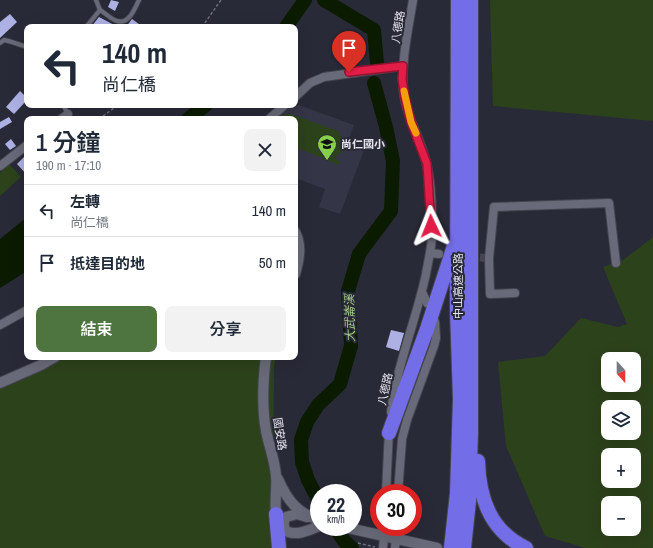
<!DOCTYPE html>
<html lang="zh-TW">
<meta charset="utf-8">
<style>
:root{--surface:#fff;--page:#f2f2f3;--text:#1f2937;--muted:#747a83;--line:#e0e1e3;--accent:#4e7440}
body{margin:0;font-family:"Archivo Narrow","Noto Sans TC",sans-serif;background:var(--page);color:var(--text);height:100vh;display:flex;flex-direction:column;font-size:15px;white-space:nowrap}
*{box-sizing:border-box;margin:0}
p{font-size:13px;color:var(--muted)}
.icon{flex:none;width:22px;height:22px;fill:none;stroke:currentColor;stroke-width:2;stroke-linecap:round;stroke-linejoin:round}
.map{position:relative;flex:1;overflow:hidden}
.sheet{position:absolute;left:24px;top:116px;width:274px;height:244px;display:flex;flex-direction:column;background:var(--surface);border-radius:8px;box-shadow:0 4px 16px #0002}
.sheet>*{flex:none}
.top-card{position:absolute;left:24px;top:24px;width:274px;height:84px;border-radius:8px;box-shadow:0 4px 16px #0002;background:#fff;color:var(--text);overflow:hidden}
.needle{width:26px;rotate:159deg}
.tools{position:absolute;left:601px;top:352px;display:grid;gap:8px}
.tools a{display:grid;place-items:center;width:40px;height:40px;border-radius:8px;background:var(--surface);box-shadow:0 4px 16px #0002;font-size:20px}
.speed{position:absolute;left:310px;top:484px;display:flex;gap:8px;font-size:20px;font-weight:700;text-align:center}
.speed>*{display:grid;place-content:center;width:52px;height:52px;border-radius:50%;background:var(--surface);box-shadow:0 4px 16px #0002;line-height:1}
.speed small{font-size:10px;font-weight:400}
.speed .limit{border:6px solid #d22;background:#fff;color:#111}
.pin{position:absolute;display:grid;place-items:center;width:34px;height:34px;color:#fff;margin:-41px -17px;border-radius:50% 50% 50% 0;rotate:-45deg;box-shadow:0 0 4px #0007}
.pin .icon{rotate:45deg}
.me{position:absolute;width:44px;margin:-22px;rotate:358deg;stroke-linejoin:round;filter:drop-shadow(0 0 3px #0008)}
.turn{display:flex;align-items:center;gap:14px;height:84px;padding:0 12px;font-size:18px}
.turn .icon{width:52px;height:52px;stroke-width:2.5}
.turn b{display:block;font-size:28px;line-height:34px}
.round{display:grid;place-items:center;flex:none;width:42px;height:42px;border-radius:8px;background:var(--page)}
.headline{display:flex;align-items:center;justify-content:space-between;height:68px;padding:0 12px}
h1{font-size:24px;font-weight:600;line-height:30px}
.action{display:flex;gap:8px;margin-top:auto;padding:8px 12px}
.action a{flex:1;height:46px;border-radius:8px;background:var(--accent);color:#fff;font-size:16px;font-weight:600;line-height:46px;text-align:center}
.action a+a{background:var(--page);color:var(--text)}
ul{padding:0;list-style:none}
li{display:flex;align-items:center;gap:12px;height:52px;padding:0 12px;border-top:1px solid var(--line)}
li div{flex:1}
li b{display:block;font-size:15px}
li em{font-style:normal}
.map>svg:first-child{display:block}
</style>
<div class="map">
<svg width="653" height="548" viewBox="0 0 653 548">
<rect width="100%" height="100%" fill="#292a37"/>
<path fill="#343546" d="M296 104 354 125 349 138 366 145 340 214 319 207 325 189 295 178V119H273Z"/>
<g fill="#2c421b" fill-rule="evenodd">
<path d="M490 0H653V121L493 106Z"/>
<path d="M286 114H291L338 131C346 145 347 149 334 158L340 161 339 165 295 147V119H278Z"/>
<path d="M9 164 21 177 0 196V173Z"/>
<path d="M653 234V548H585L545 536 506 446 498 362 545 356 581 318 618 327 627 324 603 267 623 260 652 238ZM608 359H634V385H608ZM608 407H634V433H608ZM608 455H634V481H608ZM608 503H634V529H608Z"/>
<path d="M64 357H276L274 367 273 548H0V389L24 379Z"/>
</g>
<path fill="#0b1b00" d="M27 217V271L0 288V239Z"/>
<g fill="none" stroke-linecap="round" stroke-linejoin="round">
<g stroke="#0b1b00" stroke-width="14">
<path d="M324 0 374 30 377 64"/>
<path d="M286 27 305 0"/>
<path d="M188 119 206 105"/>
<path d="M319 501 308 480 302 462 301 440 307 422 318 405 340 384 351 346 348 291 359 254 391 211 393 161 386 127 374 83"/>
<path d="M334 527 344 541 352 548"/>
</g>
</g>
<g fill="#adb0e3">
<path d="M111 0 119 2 115 11 108 7Z"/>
<path d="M10 14 17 22 0 38V22Z"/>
<path d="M99 17 118 27H91Z"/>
<path d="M132 19 143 27H126Z"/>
<path d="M20 91 27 98V100L14 114 6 107Z"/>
<path d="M9 117 12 122 0 129V122Z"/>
<path d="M11 139 16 146 10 150 5 144Z"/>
<path d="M27 154V175L17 164Z"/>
<path d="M391 330 404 333 399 351 386 347Z"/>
</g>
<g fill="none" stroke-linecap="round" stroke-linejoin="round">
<path stroke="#454652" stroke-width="8" stroke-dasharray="8 4" stroke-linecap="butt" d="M468 256 485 258"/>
<g stroke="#444550" stroke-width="5.5">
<g id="service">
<path d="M100 10C105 13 111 19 117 21 129 25 135 8 139 0"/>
<path d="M86 27 100 10 96 0"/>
<path d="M0 43 4 40C11 41 19 45 27 47"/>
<path d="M63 105 68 114"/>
</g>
</g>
<g stroke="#444550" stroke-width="10">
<g id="minor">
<path d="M295 97 310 83 324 77 403 66"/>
<path d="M61 119 68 114"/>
<path d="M269 119 285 105"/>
<path d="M0 166 27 145"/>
<path d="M430 253 439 254"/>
<path d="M422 292 427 303"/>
<path d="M515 293 490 294 489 258 494 207 609 203 616 263"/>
<path d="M0 325 27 310"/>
<path d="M391 412C397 365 416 320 426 274 428 262 431 250 432 238 432 216 432 183 426 162 421 140 408 120 404 96 400 65 408 31 413 0"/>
<path d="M386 493 389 430"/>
<path d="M398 493 402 439 407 420 434 346 436 338 435 322"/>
<path d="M383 548 385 527"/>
<path d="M395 548 397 527"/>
</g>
</g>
<g stroke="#444550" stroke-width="12">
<g id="tertiary">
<path d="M295 232C302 245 299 260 295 274"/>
<path d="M266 357C263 380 262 408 266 431 269 446 275 461 276 476 278 493 270 516 284 529 293 538 310 530 319 526"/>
<path d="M0 383 41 365 55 357"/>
<path d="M278 479C287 500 297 513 319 520"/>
<path d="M344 527 437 548"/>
<path d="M285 530C283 525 283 521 286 517L297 514 307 517"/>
</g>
</g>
<g stroke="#444550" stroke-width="16">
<g id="motorway">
<path d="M389 433 427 329 454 246"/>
<path d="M478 461C479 498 490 531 526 548"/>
<path d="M276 514 279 548"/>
<path d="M451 548 457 493 460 399 457 311 458 0"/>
<path d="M464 548 469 501 471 432V0"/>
</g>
</g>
<g stroke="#6e6f7b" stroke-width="1.5" stroke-dasharray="3 2" stroke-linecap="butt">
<path d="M202 27 221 0"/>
<path d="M99 119 118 105"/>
<path d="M358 543 375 547"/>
</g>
<use href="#service" stroke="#696a79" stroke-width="4"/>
<use href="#minor" stroke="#696a79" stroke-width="8"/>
<use href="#tertiary" stroke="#696a79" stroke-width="10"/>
<use href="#motorway" stroke="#736de7" stroke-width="14"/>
</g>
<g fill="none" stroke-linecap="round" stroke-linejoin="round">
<g stroke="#92132f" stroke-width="10">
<path id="route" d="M349 72 403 66 402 79 405 98 411 122 427 164 431 226"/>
</g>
<use href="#route" stroke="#e11d48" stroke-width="7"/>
<path stroke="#f59e0b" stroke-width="7" d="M404 91 411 122 416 133"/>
</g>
<defs>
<g id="school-pin" transform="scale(1)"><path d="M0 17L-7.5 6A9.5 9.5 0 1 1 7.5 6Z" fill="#87cf4a" stroke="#292a37"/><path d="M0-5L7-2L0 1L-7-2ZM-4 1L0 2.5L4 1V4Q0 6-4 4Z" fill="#111"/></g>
</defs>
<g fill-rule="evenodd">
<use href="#school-pin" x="327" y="144"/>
</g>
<g text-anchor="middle" stroke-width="4" stroke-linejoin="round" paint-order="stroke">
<g font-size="11" fill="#e4e5ee" stroke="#292a37">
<text transform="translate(398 27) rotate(-81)" y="4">八德路</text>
<text transform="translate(458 286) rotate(-90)" y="4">中山高速公路</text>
<text transform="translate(385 389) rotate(-78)" y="4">八德路</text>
<text transform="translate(280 434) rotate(81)" y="4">國安路</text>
</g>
<g font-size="11" font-weight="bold" fill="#e4e5ee" stroke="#292a37" text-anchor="start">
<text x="341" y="148">尚仁國小</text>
</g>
<g font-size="12" font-style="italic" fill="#a4cd89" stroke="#292a37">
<text transform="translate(350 318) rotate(-91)" y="4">大武崙溪</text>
</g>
</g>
</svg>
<div class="tools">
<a><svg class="needle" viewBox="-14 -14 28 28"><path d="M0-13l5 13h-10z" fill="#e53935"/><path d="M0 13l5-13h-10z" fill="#747a83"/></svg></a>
<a><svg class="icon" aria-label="layers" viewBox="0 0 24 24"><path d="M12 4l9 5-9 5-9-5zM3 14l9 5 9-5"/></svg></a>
<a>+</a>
<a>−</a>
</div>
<div class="speed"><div>22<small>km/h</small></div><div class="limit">30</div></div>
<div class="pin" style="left:349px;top:72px;background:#d93025"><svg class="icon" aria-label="arrive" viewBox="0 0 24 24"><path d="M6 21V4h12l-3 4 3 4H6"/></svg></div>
<svg class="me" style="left:431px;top:226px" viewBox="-20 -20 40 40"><path d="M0-17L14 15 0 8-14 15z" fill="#e11d48" stroke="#fff" stroke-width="4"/></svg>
<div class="top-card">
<div class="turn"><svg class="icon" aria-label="left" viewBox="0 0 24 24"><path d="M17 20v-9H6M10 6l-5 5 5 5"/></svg><div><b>140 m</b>尚仁橋</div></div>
</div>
<section class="sheet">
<div class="headline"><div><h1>1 分鐘</h1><p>190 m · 17:10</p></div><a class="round"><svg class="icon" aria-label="close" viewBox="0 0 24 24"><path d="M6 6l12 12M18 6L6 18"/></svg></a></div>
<ul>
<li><svg class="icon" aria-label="left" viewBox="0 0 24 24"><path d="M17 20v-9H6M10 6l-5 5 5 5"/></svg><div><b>左轉</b><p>尚仁橋</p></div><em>140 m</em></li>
<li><svg class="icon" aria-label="arrive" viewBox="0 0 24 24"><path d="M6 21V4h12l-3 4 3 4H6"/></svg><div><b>抵達目的地</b></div><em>50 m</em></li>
</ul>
<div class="action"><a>結束</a><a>分享</a></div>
</section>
</div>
